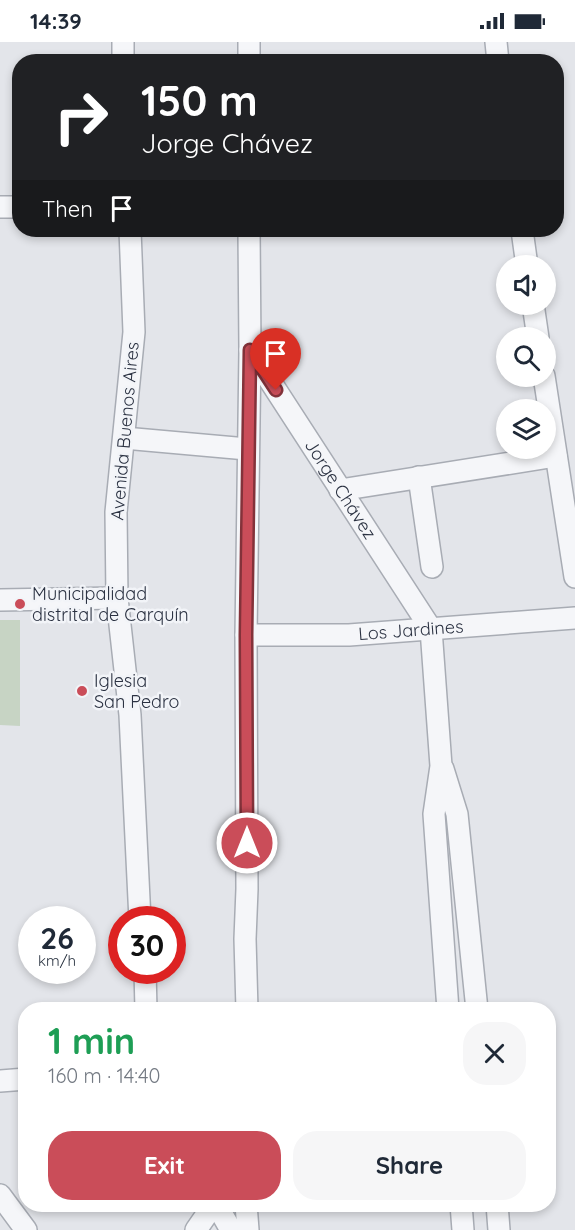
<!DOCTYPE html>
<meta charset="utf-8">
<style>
:root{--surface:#fff;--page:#f6f6f7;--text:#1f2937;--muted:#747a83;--accent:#ca4d59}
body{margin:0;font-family:Quicksand,sans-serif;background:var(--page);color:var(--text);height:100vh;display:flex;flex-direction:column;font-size:22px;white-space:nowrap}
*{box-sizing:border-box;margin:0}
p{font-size:20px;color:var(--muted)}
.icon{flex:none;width:33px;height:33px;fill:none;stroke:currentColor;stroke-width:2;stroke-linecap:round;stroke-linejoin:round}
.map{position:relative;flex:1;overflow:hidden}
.sheet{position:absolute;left:18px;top:960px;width:538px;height:210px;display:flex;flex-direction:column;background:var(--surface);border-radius:24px;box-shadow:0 3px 9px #0003}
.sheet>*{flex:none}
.banner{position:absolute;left:12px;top:12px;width:552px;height:183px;border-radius:24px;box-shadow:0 3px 9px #0003;background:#202124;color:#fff;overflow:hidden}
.fabs{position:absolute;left:496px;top:213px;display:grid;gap:12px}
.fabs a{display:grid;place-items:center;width:60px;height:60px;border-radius:50%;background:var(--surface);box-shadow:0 3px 9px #0003;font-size:30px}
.speed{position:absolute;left:18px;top:864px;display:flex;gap:12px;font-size:30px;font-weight:700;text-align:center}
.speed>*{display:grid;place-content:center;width:78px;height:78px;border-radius:50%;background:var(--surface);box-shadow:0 3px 9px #0003;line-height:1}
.speed small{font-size:15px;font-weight:400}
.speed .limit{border:9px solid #d22;background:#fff;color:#111}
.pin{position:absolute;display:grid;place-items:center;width:51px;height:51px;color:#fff;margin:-62px -26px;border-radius:50% 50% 50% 0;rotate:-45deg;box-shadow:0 0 6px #0007}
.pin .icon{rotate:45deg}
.me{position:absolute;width:66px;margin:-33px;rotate:0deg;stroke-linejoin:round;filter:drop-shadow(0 0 4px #0008)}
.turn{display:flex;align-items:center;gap:21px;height:126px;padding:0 30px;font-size:27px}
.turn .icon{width:78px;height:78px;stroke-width:2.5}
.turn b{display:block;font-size:42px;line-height:51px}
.then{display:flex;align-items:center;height:57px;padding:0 30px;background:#0003;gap:12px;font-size:22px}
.round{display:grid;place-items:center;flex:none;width:63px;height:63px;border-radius:24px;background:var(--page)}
.headline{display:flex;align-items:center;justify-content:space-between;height:102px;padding:0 30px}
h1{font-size:36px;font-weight:700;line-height:45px;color:#1e9e55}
.button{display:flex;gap:12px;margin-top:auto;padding:12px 30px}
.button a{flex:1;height:69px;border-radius:24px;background:var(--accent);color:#fff;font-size:24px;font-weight:700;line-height:69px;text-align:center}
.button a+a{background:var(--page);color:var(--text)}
.status{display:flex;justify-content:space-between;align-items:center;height:42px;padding:0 30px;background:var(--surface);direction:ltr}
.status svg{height:16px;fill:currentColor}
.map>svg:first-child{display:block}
</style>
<div class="status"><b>14:39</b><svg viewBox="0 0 49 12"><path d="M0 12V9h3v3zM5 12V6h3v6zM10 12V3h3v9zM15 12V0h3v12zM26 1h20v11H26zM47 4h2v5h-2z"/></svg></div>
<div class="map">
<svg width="575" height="1188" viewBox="0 0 575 1188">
<rect width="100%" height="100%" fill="#e3e5ea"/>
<path fill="#c7d4c4" d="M0 578H20V684L0 683Z"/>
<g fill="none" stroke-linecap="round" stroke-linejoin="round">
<g stroke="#a8acb4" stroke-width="24">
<g id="minor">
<path d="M123 0V20"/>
<path d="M249 0V20"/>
<path d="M496 0 498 20"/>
<path d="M0 165H20"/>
<path d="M130 188 134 290 116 470 117 556 130 673 140 878"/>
<path d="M522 188 527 224"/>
<path d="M533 262 538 296"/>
<path id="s1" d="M250 308 431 587 441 724 434 772 448 968"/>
<path d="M544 334 575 535"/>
<path d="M124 396 247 407"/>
<path d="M419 435 432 525"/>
<path d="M340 448 556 414"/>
<path d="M0 558 117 556"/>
<path id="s2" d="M246 593H349L575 576"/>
<path d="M443 727 457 772 477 968"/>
<path d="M145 928 146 968"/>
<path d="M247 968 245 897 247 847 246 593 250 308 249 188"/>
<path d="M0 1039 26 1037"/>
<path d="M0 1153 26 1188"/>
<path d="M216 1162 231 1188"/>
<path d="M246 1162 248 1188"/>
<path d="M461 1162 463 1188"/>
<path d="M497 1162 499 1188"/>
<path d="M196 1188 214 1162"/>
</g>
</g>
<use href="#minor" stroke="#f5f6f9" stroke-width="21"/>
</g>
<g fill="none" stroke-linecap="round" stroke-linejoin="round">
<g stroke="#83323a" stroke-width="15">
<path id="route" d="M247 801 246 593 250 308 276 348"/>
</g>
<use href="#route" stroke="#ca4d59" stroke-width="10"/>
</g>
<g fill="#ca4d59" stroke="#f2f4f8" stroke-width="2">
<circle cx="20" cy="562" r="6"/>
<circle cx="82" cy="649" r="6"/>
</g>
<g text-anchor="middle" stroke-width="5" stroke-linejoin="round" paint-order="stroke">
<g font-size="18" fill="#2b3242" stroke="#f2f4f8">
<text transform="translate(125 389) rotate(-85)" y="6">Avenida Buenos Aires</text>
<text dy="6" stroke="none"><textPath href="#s1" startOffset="166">Jorge Chávez</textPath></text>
<text dy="6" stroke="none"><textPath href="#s2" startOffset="165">Los Jardines</textPath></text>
</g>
<g font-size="18" fill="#2b3242" stroke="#f2f4f8" text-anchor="start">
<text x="32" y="558">Municipalidad<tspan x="32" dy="21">distrital de Carquín</tspan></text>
<text x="94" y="645">Iglesia<tspan x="94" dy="21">San Pedro</tspan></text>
</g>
</g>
</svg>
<div class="fabs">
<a><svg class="icon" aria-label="sound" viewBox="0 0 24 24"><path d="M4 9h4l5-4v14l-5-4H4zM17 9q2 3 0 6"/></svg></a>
<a><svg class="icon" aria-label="search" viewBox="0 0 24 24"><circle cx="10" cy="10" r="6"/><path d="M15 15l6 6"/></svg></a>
<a><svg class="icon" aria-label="layers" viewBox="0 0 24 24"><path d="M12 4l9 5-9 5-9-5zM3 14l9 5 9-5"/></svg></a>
</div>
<div class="speed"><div>26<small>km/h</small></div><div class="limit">30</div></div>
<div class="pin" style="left:276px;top:348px;background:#d93025"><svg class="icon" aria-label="arrive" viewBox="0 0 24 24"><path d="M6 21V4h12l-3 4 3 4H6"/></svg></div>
<svg class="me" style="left:247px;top:801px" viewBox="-20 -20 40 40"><circle r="17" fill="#ca4d59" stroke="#fff" stroke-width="3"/><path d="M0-11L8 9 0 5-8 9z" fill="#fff"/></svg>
<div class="banner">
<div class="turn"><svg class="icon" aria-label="right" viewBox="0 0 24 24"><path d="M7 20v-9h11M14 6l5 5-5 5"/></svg><div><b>150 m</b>Jorge Chávez</div></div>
<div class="then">Then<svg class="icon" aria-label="arrive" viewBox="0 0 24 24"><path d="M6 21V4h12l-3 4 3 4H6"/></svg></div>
</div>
<section class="sheet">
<div class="headline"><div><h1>1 min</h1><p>160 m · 14:40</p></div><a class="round"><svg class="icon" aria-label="close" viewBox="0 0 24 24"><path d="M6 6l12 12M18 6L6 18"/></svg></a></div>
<div class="button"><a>Exit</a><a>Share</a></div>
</section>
</div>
